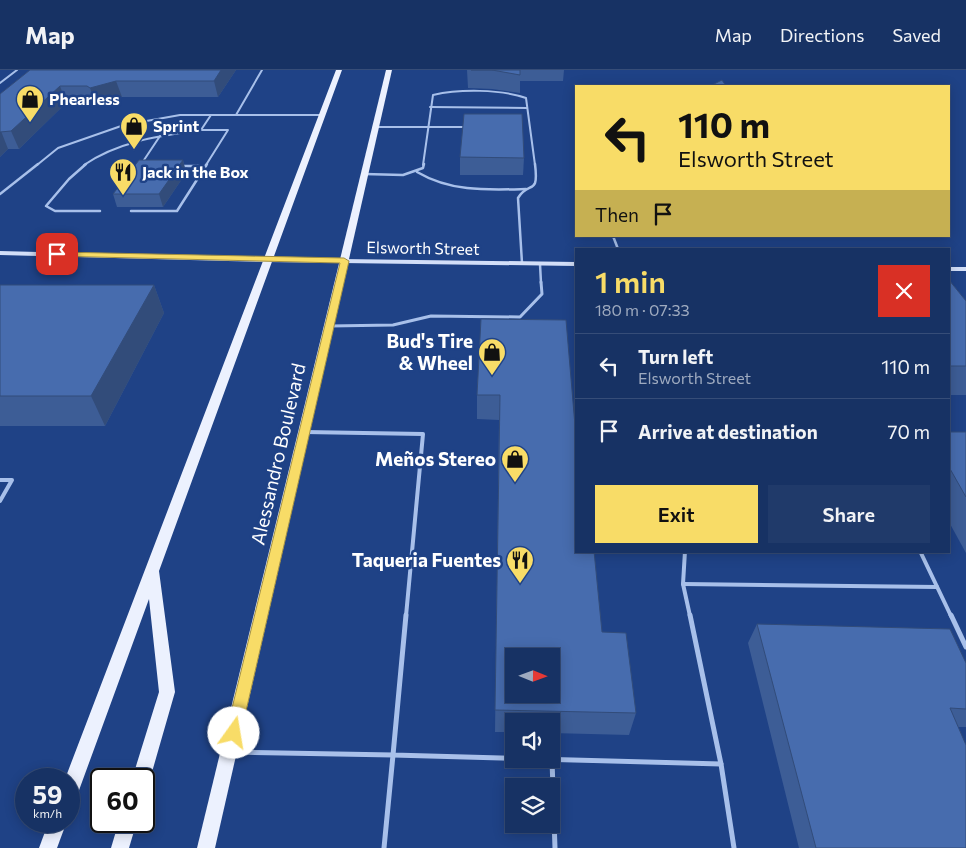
<!DOCTYPE html>
<meta charset="utf-8">
<style>
:root{--surface:#173264;--page:#203a6a;--text:#f1f3f6;--muted:#9eaabf;--line:#364d78;--accent:#f8dc67}
body{margin:0;font-family:Commissioner,sans-serif;background:var(--page);color:var(--text);height:100vh;display:flex;flex-direction:column;font-size:19px;white-space:nowrap}
*{box-sizing:border-box;margin:0}
p{font-size:16px;color:var(--muted)}
.icon{flex:none;width:28px;height:28px;fill:none;stroke:currentColor;stroke-width:2;stroke-linecap:round;stroke-linejoin:round}
.map{position:relative;flex:1;overflow:hidden}
.side{position:absolute;left:575px;top:178px;width:375px;height:305px;display:flex;flex-direction:column;background:var(--surface);border-radius:0px;box-shadow:0 2px 12px #0003,0 0 0 1px var(--line)}
.side>*{flex:none}
.guide{position:absolute;left:575px;top:15px;width:375px;height:152px;border-radius:0px;box-shadow:0 2px 12px #0003,0 0 0 1px var(--line);background:#f8dc67;color:#111;overflow:hidden}
.needle{width:32px;rotate:91deg}
.buttons{position:absolute;left:505px;top:578px;display:grid;gap:10px}
.buttons a{display:grid;place-items:center;width:55px;height:55px;border-radius:0px;background:var(--surface);box-shadow:0 2px 12px #0003,0 0 0 1px var(--line);font-size:25px}
.speed{position:absolute;left:15px;top:698px;display:flex;gap:10px;font-size:25px;font-weight:700;text-align:center}
.speed>*{display:grid;place-content:center;width:65px;height:65px;border-radius:50%;background:var(--surface);box-shadow:0 2px 12px #0003,0 0 0 1px var(--line);line-height:1}
.speed small{font-size:12px;font-weight:400}
.speed .limit{border:2px solid #111;border-radius:8px;background:#fff;color:#111}
.pin{position:absolute;display:grid;place-items:center;width:42px;height:42px;color:#fff;margin:-21px;border-radius:10px;box-shadow:0 2px 8px #0006}
.me{position:absolute;width:55px;margin:-28px;rotate:13deg;stroke-linejoin:round;filter:drop-shadow(0 0 4px #0008)}
.turn{display:flex;align-items:center;gap:18px;height:105px;padding:0 20px;font-size:22px}
.turn .icon{width:65px;height:65px;stroke-width:2.5}
.turn b{display:block;font-size:35px;line-height:42px}
.then{display:flex;align-items:center;height:48px;padding:0 20px;background:#0003;gap:10px;font-size:19px}
.round{display:grid;place-items:center;flex:none;width:52px;height:52px;border-radius:0px;background:var(--page)}
.head{display:flex;align-items:center;justify-content:space-between;height:85px;padding:0 20px}
h1{font-size:30px;font-weight:600;line-height:38px;color:var(--accent)}
.action{display:flex;gap:10px;margin-top:auto;padding:10px 20px}
.action a{flex:1;height:58px;border-radius:0px;background:var(--accent);color:#111;font-size:20px;font-weight:600;line-height:58px;text-align:center}
.action a+a{background:var(--page);color:var(--text)}
ul{padding:0;list-style:none}
li{display:flex;align-items:center;gap:15px;height:65px;padding:0 20px;border-top:1px solid var(--line)}
li div{flex:1}
li b{display:block;font-size:19px}
li em{font-style:normal}
header{display:flex;align-items:center;gap:30px;box-sizing:border-box;height:70px;padding:0 25px;background:var(--surface);border-bottom:1px solid var(--line)}
header strong{font-size:24px}
nav{display:flex;gap:28px;margin-inline-start:auto;font-size:18px}
.map>svg:first-child{display:block}
</style>
<header>
<strong>Map</strong>
<nav><a>Map</a><a>Directions</a><a>Saved</a></nav>
</header>
<div class="map">
<svg width="966" height="778" viewBox="0 0 966 778">
<rect width="100%" height="100%" fill="#1f4286"/>
<g fill="none" stroke-linecap="round" stroke-linejoin="round">
<g stroke="#a8c0ea" stroke-width="2">
<path d="M0 13 17 0"/>
<path d="M430 37 527 38"/>
<path d="M236 45 262 0"/>
<path d="M376 57H466"/>
<path d="M145 93 144 90 160 66"/>
<path d="M37 95 58 78 124 55 180 45H322"/>
<path d="M84 95C119 71 160 66 201 60"/>
<path d="M206 95 228 60H201L211 45"/>
<path d="M423 95 433 25C459 19 500 19 526 28L535 95"/>
</g>
<g stroke="#a8c0ea" stroke-width="2.5">
<path d="M86 94 69 109 46 136 55 141H100"/>
<path d="M181 96H206"/>
<path d="M417 102C451 122 487 120 526 119"/>
<path d="M364 104 403 105 423 98 424 94"/>
<path d="M0 124 38 94"/>
<path d="M131 141H177L207 94"/>
<path d="M613 166 618 179"/>
<path d="M522 193 518 128C529 110 539 127 535 94"/>
<path d="M540 194 541 213"/>
</g>
<path stroke="#a8c0ea" stroke-width="3" d="M330 256 393 255 431 246 520 247 542 224 541 212"/>
<g stroke="#a8c0ea" stroke-width="4">
<path d="M305 362 423 364 406 546"/>
<path d="M0 410H12L0 431"/>
<path d="M685 481 683 514 690 546"/>
<path d="M920 481 951 546"/>
<path d="M683 514 937 517"/>
</g>
<g stroke="#a8c0ea" stroke-width="5">
<path d="M406 545 393 685 721 694 690 545"/>
<path d="M951 545 966 577"/>
<path d="M234 682 393 685 384 778"/>
<path d="M552 690 555 778"/>
<path d="M721 694 734 778"/>
</g>
<g fill="#d3dff8" fill-rule="evenodd">
<path d="M0 181 267 188 576 192V196L267 192 0 185Z"/>
<rect x="949" y="197" width="17" height="4"/>
</g>
<g fill="#ecf1fe" fill-rule="evenodd">
<path d="M336 0H342L159 501 175 622 150 709 147 715 144 717V709H132L159 622 149 529 78 723 75 729 69 732V709H65Z"/>
<path d="M386 0H392L215 778H197Z"/>
<path d="M49 751H67L57 778H39Z"/>
<path d="M119 751H137L129 778H111Z"/>
</g>
</g>
<g fill="#3d5d96">
<path d="M30 0H236L218 27H122L96 34 93 33H66L19 79H8L0 87V24Z"/>
<path d="M467 0H564L563 11H520V23L492 19 468 18Z"/>
<path d="M460 87 524 88 523 105H460Z"/>
<path d="M183 90 186 103 163 137H117L113 124Z"/>
<path d="M949 210 966 231V325H949Z"/>
<path d="M0 215H154L164 243 105 356H0Z"/>
<path d="M481 249 602 562 636 643 629 665 551 663V651H514V662H495L499 350 477 349V325Z"/>
<path d="M949 362H966V483L949 452Z"/>
<path d="M757 554 966 593V657H958L966 778H799L748 573Z"/>
</g>
<g fill="#324c7a">
<path d="M221 0H236L218 27 214 11Z"/>
<path d="M116 11 122 27 96 34 90 18Z"/>
<path d="M60 16 66 33 19 79 11 61Z"/>
<path d="M1 61 8 79 0 87V62Z"/>
<path d="M183 90 186 103 163 137 159 124Z"/>
<path d="M154 215 164 243 105 356 91 326Z"/>
</g>
<g fill="#476cae" stroke="#324c7a" fill-rule="evenodd">
<path d="M30 0H221L214 11H116L90 18 87 16H60L11 61 0 62V24Z"/>
<path d="M471 0H520V5L492 0Z"/>
<path d="M722 10 726 16H710Z"/>
<path d="M464 44H522L524 88 460 87Z"/>
<path d="M139 90H183L159 124H113Z"/>
<path d="M949 210 966 231V296H949Z"/>
<path d="M0 215H154L91 326H0Z"/>
<path d="M481 249 566 250 576 367V481H594L602 562 626 563 636 643 495 640 500 325H477ZM514 586H551V624H514Z"/>
<path d="M949 362H966V427L949 397Z"/>
<path d="M757 554 950 559 966 593V639L950 638 966 675V778H816Z"/>
</g>
<path fill="#f8dc67" stroke="#a18f43" d="M57 182 344 188 349 191 241 663 239 668 234 670 228 668 226 663 340 193 54 186V183Z"/>
<defs>
<g id="shop-pin" transform="scale(1.4375)"><path d="M0 17L-7.5 6A9.5 9.5 0 1 1 7.5 6Z" fill="#f8dc67" stroke="#1f4286"/><path d="M-5-2.5h2.3a2.7 3.5 0 0 1 5.4 0H5L5.5 6h-11ZM-1.5-2.5h3a1.5 2.3 0 0 0-3 0Z" fill="#111"/></g>
<g id="restaurant-pin" transform="scale(1.4375)"><path d="M0 17L-7.5 6A9.5 9.5 0 1 1 7.5 6Z" fill="#f8dc67" stroke="#1f4286"/><path d="M-5-6h1v4h1v-4h1v4h1v-4h1v5L-1.5 .5V6h-2V.5L-5-1ZM5-6V6H3V1.5H1.5Q1.5-4 5-6Z" fill="#111"/></g>
</defs>
<g fill-rule="evenodd">
<use href="#shop-pin" x="30" y="29"/>
<use href="#shop-pin" x="134" y="56"/>
<use href="#restaurant-pin" x="123" y="102"/>
<use href="#shop-pin" x="492" y="282"/>
<use href="#shop-pin" x="515" y="389"/>
<use href="#restaurant-pin" x="520" y="490"/>
</g>
<g text-anchor="middle" stroke-width="5" stroke-linejoin="round" paint-order="stroke">
<g font-size="16" font-weight="bold" fill="#fff" stroke="#1f4286" text-anchor="start">
<text x="49" y="35">Phearless</text>
<text x="153" y="62">Sprint</text>
<text x="142" y="108">Jack in the Box</text>
</g>
<g font-size="16" fill="#fff" stroke="#1f4286">
<text transform="translate(423 178) rotate(1)" y="6">Elsworth Street</text>
</g>
<g font-size="19" font-weight="bold" fill="#fff" stroke="#1f4286" text-anchor="end">
<text x="473" y="278">Bud's Tire<tspan x="473" dy="22">&amp; Wheel</tspan></text>
<text x="496" y="396">Meños Stereo</text>
<text x="501" y="497">Taqueria Fuentes</text>
</g>
<g font-size="19" fill="#fff" stroke="#1f4286">
<text transform="translate(278 384) rotate(-77)" y="7">Alessandro Boulevard</text>
</g>
</g>
</svg>
<div class="buttons">
<a><svg class="needle" viewBox="-14 -14 28 28"><path d="M0-13l5 13h-10z" fill="#e53935"/><path d="M0 13l5-13h-10z" fill="#9eaabf"/></svg></a>
<a><svg class="icon" aria-label="sound" viewBox="0 0 24 24"><path d="M4 9h4l5-4v14l-5-4H4zM17 9q2 3 0 6"/></svg></a>
<a><svg class="icon" aria-label="layers" viewBox="0 0 24 24"><path d="M12 4l9 5-9 5-9-5zM3 14l9 5 9-5"/></svg></a>
</div>
<div class="speed"><div>59<small>km/h</small></div><div class="limit">60</div></div>
<div class="pin" style="left:57px;top:184px;background:#d93025"><svg class="icon" aria-label="arrive" viewBox="0 0 24 24"><path d="M6 21V4h12l-3 4 3 4H6"/></svg></div>
<svg class="me" style="left:234px;top:663px" viewBox="-20 -20 40 40"><circle r="19" fill="#fff"/><path d="M0-13L10 11 0 6-10 11z" fill="#f8dc67"/></svg>
<div class="guide">
<div class="turn"><svg class="icon" aria-label="left" viewBox="0 0 24 24"><path d="M17 20v-9H6M10 6l-5 5 5 5"/></svg><div><b>110 m</b>Elsworth Street</div></div>
<div class="then">Then<svg class="icon" aria-label="arrive" viewBox="0 0 24 24"><path d="M6 21V4h12l-3 4 3 4H6"/></svg></div>
</div>
<section class="side">
<div class="head"><div><h1>1 min</h1><p>180 m · 07:33</p></div><a class="round" style="background:#d93025;color:#fff"><svg class="icon" aria-label="close" viewBox="0 0 24 24"><path d="M6 6l12 12M18 6L6 18"/></svg></a></div>
<ul>
<li><svg class="icon" aria-label="left" viewBox="0 0 24 24"><path d="M17 20v-9H6M10 6l-5 5 5 5"/></svg><div><b>Turn left</b><p>Elsworth Street</p></div><em>110 m</em></li>
<li><svg class="icon" aria-label="arrive" viewBox="0 0 24 24"><path d="M6 21V4h12l-3 4 3 4H6"/></svg><div><b>Arrive at destination</b></div><em>70 m</em></li>
</ul>
<div class="action"><a>Exit</a><a>Share</a></div>
</section>
</div>
